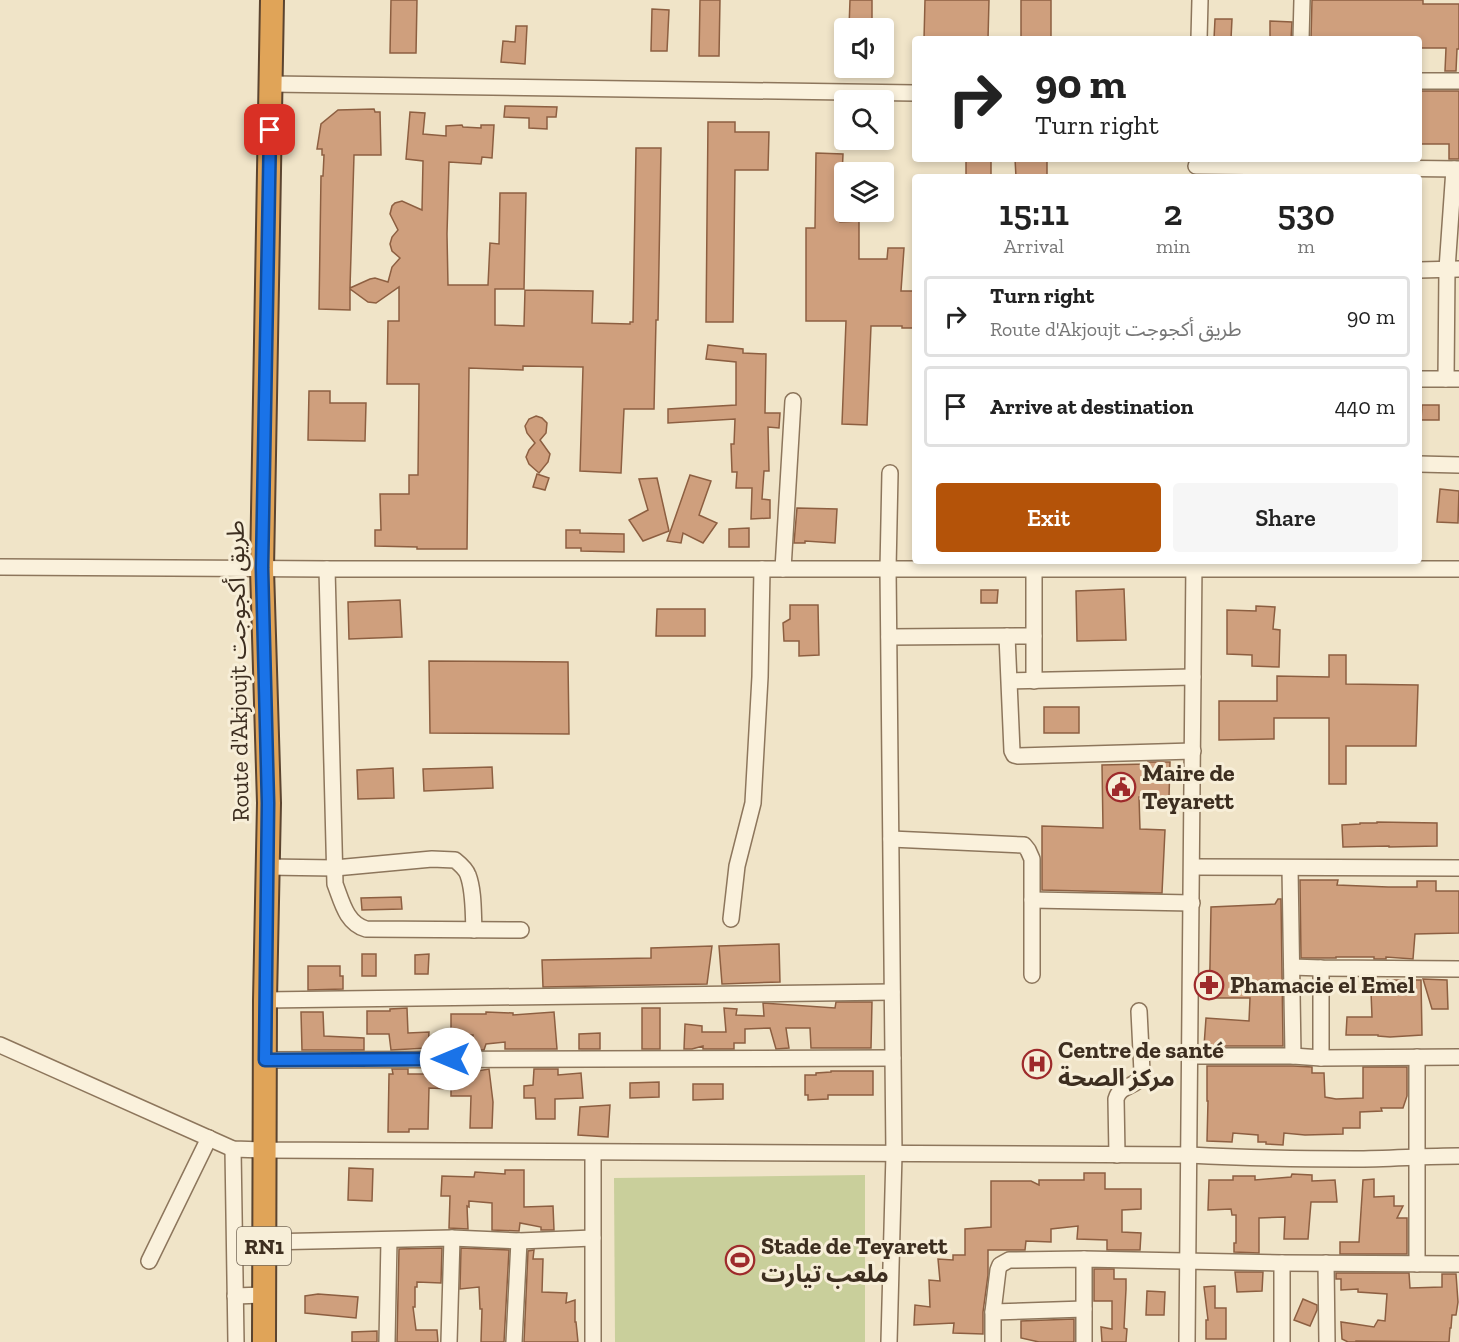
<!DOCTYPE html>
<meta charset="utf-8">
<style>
:root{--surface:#fff;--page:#f6f6f6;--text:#222;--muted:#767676;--line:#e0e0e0;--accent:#b45309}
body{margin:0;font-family:"Zilla Slab","Noto Sans Arabic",serif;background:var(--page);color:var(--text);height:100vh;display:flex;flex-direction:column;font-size:22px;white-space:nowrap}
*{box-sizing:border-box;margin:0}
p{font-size:20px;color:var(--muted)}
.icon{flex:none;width:33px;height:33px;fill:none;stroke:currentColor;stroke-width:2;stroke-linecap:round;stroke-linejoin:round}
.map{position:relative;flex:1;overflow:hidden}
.panel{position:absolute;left:912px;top:174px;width:510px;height:390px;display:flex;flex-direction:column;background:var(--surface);border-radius:6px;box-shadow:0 3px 9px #0003}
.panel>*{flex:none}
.banner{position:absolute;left:912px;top:36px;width:510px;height:126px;border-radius:6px;box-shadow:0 3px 9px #0003;background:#fff;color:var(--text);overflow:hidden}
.buttons{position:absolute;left:834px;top:18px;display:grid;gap:12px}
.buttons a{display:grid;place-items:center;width:60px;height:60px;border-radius:6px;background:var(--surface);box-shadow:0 3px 9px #0003;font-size:30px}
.pin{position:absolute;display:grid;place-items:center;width:51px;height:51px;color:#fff;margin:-26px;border-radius:12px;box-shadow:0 3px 9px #0006}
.me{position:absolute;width:66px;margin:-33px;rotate:270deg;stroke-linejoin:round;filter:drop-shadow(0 0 4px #0008)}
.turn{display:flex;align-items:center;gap:21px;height:126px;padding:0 24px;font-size:27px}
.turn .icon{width:78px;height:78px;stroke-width:2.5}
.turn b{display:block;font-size:42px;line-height:51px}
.eta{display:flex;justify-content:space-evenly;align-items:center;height:102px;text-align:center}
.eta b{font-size:36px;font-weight:600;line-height:42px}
.cta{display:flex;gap:12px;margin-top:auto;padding:12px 24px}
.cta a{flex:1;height:69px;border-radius:6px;background:var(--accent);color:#fff;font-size:24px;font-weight:600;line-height:69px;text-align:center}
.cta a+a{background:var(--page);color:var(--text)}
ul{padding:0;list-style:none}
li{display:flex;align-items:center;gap:18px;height:81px;margin:0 12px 9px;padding:0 12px;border:3px solid var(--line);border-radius:6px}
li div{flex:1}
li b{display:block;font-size:22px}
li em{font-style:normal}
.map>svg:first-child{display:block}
</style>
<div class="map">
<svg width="1459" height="1342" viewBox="0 0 1459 1342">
<rect width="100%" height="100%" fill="#f0e4c8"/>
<path fill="#c9cf9b" d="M865 1175V1342H615L614 1178Z"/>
<g fill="#cf9f7d" stroke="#8d5f41" stroke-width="1.5">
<path d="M391 0H417L416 53H390Z"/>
<path d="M700 0H720L719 56H699Z"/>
<path d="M850 0H872V28H849Z"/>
<path d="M925 0H989L988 39H924Z"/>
<rect x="1021" y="0" width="30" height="39"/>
<path d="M1312 0H1423V4H1459V49H1457L1456 71H1445L1446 48H1419V39H1311Z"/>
<path d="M652 9 669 10 667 51H651Z"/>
<path d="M1215 19H1232L1231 39H1214Z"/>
<path d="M1270 21 1292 22 1291 39H1270Z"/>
<path d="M516 26H527L525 64 501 62 503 41 515 42Z"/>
<path d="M1419 91H1459V159H1449V144H1419Z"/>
<path d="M505 106 557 107 556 117H547V129L529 128V118L504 117Z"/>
<path d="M374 109 375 112H380L381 155H354L350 288 370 279 375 278 388 282 392 267 400 258 392 251 390 244 392 237 398 230 390 214 392 206 395 203 402 201 422 210 423 161 406 159 410 112 425 113 423 134 446 136V126L462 125 463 127 481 128V125H494L492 158 482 157 481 164 449 162 447 234 448 285H488L490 243 499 244 500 193H526L524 289H495V325L524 326 525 290 593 291 592 323 630 324V322H633L636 148H661L658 320H656L654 409H624L621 473 580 471 583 367 523 366V370L469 368 467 549H417V547L375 546V530H381L380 494H409V475H418L419 384H387L388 321H399V287L376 303 368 302 350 289V310L319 309 321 176H323L324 155H322V149H317L321 124 338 110Z"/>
<path d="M708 122H735V132H769L768 170H735L733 322H706Z"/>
<path d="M816 153 843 154 840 222 859 221V259H887L888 248H904L901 291H915V328H902V326H871L867 425 842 424 846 321H806V228H815Z"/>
<rect x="966" y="159" width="25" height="18"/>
<path d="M1015 159H1047V177H1016Z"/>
<path d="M708 345 743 349V353L766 354 765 413H780L779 428 768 427 769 471H764L762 499 770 500V518L751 519 752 488H736L737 472H732L731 444H734L735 419 668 423V409L736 405V362L706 359Z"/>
<path d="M309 391H330V403H366L365 441 308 440Z"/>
<path d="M1422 405H1439V420H1421Z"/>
<path d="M536 416 542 418 547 423 546 433 540 440 550 454 548 462 539 473 529 464 526 457 529 450 535 443 527 433 525 426 529 419Z"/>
<path d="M537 474 549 478 545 490 533 487Z"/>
<path d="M690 475 711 481 699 515 717 523 703 543 683 533 681 543 667 541Z"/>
<path d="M657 478 669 531 643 541 629 520 648 510 639 479Z"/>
<path d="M1440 489 1459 491 1458 523 1437 522Z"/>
<path d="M797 508 837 509 835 543 805 541V543H794Z"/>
<path d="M749 528V547H729V529Z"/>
<path d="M566 530H580V533L624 534V552L581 551V548H566Z"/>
<path d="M1124 589 1126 640 1077 641 1076 591Z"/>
<path d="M981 590H998L997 603H981Z"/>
<path d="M400 600 402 637 349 639 348 602Z"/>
<path d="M790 605H818L819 655 799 656V641H784L783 623 790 619Z"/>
<path d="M1256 606 1275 607 1273 629 1280 630 1279 667 1252 666V655L1227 654V610L1256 611Z"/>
<path d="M657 609H705V636H656Z"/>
<path d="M1329 655H1346V684L1418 685 1416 746H1346V784H1329V718H1274V739L1219 740V701H1277V676L1329 677Z"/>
<path d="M429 661 568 662 569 734 430 733Z"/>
<rect x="1044" y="707" width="35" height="26"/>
<path d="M1148 762H1170L1169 798 1139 797 1140 829 1165 830 1162 893 1042 890V826L1103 828 1102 765 1148 764Z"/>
<path d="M492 767 493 788 424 791 423 769Z"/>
<path d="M393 768 394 798 358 799 357 770Z"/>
<path d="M1377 822 1437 823V846L1389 847V846L1343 847 1342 825 1360 824V823H1377Z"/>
<path d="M1300 880H1338L1337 885 1388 887H1417V881H1436V891H1459V933L1415 934 1413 959 1386 957V959H1374V957H1336V958H1301Z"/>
<path d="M401 897 402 909 362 910 361 898Z"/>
<path d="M1278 899H1281L1283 1046H1204L1206 1018 1249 1021 1250 998H1209L1210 965 1211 907 1275 904Z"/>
<path d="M779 944 780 982 722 984 719 946Z"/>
<path d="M712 946 707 984 543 987 542 960 651 958V948Z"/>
<rect x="362" y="954" width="14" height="22"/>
<path d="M429 954 428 974H415V955Z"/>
<path d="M308 966H340V976H343V989L308 990Z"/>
<path d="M1423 979 1447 980 1448 1009H1432Z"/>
<path d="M1387 980H1421L1422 1035 1390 1037 1378 1036V1035H1346L1347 1017H1372L1371 992 1387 991Z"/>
<path d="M836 1002H872L871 1048H811L810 1028H786L789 1048 776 1049 770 1028 745 1029V1043H734V1049H703V1046L692 1049H684L685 1024 702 1026V1032H726L724 1008 737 1009 736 1015 764 1016 763 1003 835 1008Z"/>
<path d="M407 1008 408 1033 429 1032 428 1048 391 1050 389 1034H367V1011H390V1009Z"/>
<rect x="642" y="1008" width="18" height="41"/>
<path d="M301 1012H323L324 1036 364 1038V1050H302Z"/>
<path d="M486 1012 513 1013V1015L554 1012 557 1049H505V1042L486 1044 484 1050H472L473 1035H451V1014H486Z"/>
<path d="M600 1033V1049H579V1034Z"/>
<path d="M1207 1066H1293L1312 1067V1073H1324L1325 1097 1336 1099 1363 1098V1067H1407V1096L1403 1108H1381L1382 1111 1360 1112V1128H1343V1134L1305 1135 1284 1133 1283 1145 1266 1144V1142H1258V1135L1233 1133 1232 1142 1207 1141 1208 1101H1207Z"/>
<path d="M392 1069H408V1074H452V1070L472 1071V1069H478L477 1071 489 1069 493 1102 492 1128H470L471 1096H451V1089L429 1088 428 1129H409V1132H388L389 1074H393Z"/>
<path d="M534 1069H558V1075L581 1073 583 1098 555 1099V1119H536L535 1098H524V1086L533 1085Z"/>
<path d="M831 1071H873V1095H828V1099L808 1100V1095H805V1075H816V1073L831 1072Z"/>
<path d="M659 1082V1097L630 1098V1083Z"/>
<path d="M693 1084H723V1099L693 1100Z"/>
<path d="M610 1105 608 1137 578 1135 580 1107Z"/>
<path d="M349 1168 373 1169 372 1201 348 1200Z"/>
<path d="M505 1170H524V1207L553 1206 554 1230H541V1227L520 1223 519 1231 492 1230V1203L469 1201V1207L467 1206 468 1229 449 1228 450 1196H441L442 1176 474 1177 475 1172 505 1174Z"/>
<path d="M1084 1173H1105V1189H1141V1209L1122 1210V1232L1141 1233 1140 1250H1107V1240L1077 1239 1078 1226 1051 1229V1242L1026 1241 1025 1250H988V1275L983 1312V1334L953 1333 954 1323 914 1325 915 1305 930 1307 929 1280 940 1281 938 1259 953 1260V1255H965V1229L991 1227V1181H1031L1039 1185V1180H1084Z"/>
<path d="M1292 1174 1312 1175V1181L1335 1180 1337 1202H1311L1308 1239H1284L1285 1217 1259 1218V1253L1234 1252V1243H1236V1215H1232L1231 1209 1208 1210 1209 1180H1233V1176H1255V1180L1291 1177Z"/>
<path d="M1374 1179V1197L1394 1196V1206H1403L1397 1218H1407V1254H1340V1242H1359L1363 1180Z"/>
<path d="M442 1248 441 1283 417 1282V1287H415V1307H413L416 1330H437L438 1342H397L399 1249Z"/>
<path d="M461 1248 509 1250 504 1342H481L482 1309H480L479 1287 460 1289Z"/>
<path d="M534 1250 533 1259H543L542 1292 567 1293 566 1303 575 1300V1322H576L578 1342H524L528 1251Z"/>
<path d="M1094 1269H1114V1279H1126V1289L1124 1328 1127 1329 1126 1342H1102L1101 1327 1112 1329V1301H1094Z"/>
<path d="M1235 1272H1263L1262 1291 1237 1292Z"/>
<path d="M1336 1273H1409L1410 1288 1442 1287V1274H1456L1458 1302 1456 1315H1452L1451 1328H1450L1449 1342 1356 1341V1342H1348L1342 1339 1341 1322 1374 1327 1378 1320 1385 1321 1387 1294 1358 1292V1289L1341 1290V1279H1336Z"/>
<path d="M1215 1286V1308H1226V1339H1206V1320H1208L1204 1287Z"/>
<path d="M1147 1291 1165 1292 1164 1315H1146Z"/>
<path d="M318 1294 358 1297 356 1318 305 1313V1296Z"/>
<path d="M1303 1299 1317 1305V1310L1310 1326 1294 1320Z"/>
<path d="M1074 1319V1342H1039L1021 1338V1321Z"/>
<path d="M377 1331V1342H352V1332Z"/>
</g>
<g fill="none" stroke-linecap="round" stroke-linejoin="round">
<g stroke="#8d765c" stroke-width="18">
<g id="minor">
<path d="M1199 39 1200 0"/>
<path d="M1301 39 1302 0"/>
<path d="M1419 81H1459"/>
<path d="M271 84 915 93"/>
<path d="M1196 166 1459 169"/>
<path d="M1419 270 1459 269"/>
<path d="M1419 379H1459"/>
<path d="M1446 379 1447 269 1454 169"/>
<path d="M1419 464 1459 465"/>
<path d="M0 567 327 569H1459"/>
<path d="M327 569 335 884C342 902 346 923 366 929L521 930"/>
<path d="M783 569 793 401"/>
<path d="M1034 569V681"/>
<path d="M1007 636 1012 751 1014 755 1018 756 1193 751"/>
<path d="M889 637 1034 636"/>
<path d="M1010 681 1193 677"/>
<path d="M891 839 1024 845 1028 850 1032 859V975"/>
<path d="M267 867 335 868 432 859 455 860C460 864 466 869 468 875 474 891 473 912 474 930"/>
<path d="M1192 867 1459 868"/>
<path d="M1290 868 1293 1056"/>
<path d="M1032 900 1192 903"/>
<path d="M731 919 737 866 753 803 760 677 762 569"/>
<path d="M1292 967 1321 968 1459 969"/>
<path d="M1321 968V1058"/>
<path d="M265 1000 892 992"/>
<path d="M0 1045 233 1149 265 1150 1189 1155C1244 1158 1299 1159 1354 1159 1389 1159 1424 1156 1459 1156"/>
<path d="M1190 1056H1293L1321 1058 1459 1057"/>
<path d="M1417 1057V1264"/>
<path d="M265 1060 893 1058"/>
<path d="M233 1149 236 1342"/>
<path d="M1117 1155 1116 1099C1121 1082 1138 1090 1142 1072L1139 1011"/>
<path d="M264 1242 452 1238 519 1241 593 1238"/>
<path d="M149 1261 209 1138"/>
<path d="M1326 1263 1327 1342"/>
<path d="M235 1296 264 1295"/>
<path d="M993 1312 1084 1309"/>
<path d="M387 1342 389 1240"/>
<path d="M449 1342 452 1238"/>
<path d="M514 1342 519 1241"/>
<path d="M593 1342V1153"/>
<path d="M889 1342 894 1154 888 569 890 473"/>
<path d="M993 1342V1312L998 1270 1000 1265 1009 1260 1084 1259 1282 1263 1459 1264"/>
<path d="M1084 1342V1259"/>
<path d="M1187 1342 1194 561"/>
<path d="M1282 1342V1263"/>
</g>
</g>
<g stroke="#5b4430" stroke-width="26">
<path id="highway" d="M264 1342 265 1000 269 803 262 569 272 0"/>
</g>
<use href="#minor" stroke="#faf1dc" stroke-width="15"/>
<use href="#highway" stroke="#e0a458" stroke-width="22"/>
</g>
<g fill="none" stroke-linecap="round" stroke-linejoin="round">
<g stroke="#114b97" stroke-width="15">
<path id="route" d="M270 130 262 568 268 803 265 1060 451 1059"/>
</g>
<use href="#route" stroke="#1a73e8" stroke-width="10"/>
</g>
<defs>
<g id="civic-ring" transform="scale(1.5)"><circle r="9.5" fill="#f7eed8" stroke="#9e2a2b" stroke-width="1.5"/><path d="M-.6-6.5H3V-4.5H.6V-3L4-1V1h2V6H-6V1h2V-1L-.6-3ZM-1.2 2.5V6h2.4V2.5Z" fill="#9e2a2b"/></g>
<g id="pharmacy-ring" transform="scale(1.5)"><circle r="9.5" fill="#f7eed8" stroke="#9e2a2b" stroke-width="1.5"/><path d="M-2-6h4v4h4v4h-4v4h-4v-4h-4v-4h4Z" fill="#9e2a2b"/></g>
<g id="hospital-ring" transform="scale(1.5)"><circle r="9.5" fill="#f7eed8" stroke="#9e2a2b" stroke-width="1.5"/><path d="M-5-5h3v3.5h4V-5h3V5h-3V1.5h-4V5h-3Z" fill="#9e2a2b"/></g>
<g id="stadium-ring" transform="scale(1.5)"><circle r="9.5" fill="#f7eed8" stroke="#9e2a2b" stroke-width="1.5"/><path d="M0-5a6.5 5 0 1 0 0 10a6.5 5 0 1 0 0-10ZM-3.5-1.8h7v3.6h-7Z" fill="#9e2a2b"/></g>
</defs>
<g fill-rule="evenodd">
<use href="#civic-ring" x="1121" y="787"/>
<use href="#pharmacy-ring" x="1209" y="985"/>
<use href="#hospital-ring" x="1037" y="1064"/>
<use href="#stadium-ring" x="740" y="1260"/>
</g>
<g text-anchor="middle" stroke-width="6" stroke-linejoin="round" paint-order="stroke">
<rect fill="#f7eed8" stroke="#756857" stroke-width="1.5" x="237" y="1227" width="54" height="38" rx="4.5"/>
<g font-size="22" font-weight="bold" fill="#3d2e20">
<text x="264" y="1254">RN1</text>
</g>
<g font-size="24" fill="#3d2e20" stroke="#f7eed8">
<text transform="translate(238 671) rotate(-91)" y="8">Route d'Akjoujt طريق أكجوجت</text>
</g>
<g font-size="24" font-weight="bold" fill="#3d2e20" stroke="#f7eed8" text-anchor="start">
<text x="1142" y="781">Maire de<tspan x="1142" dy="28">Teyarett</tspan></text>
<text x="1230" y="993">Phamacie el Emel</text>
<text x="1058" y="1058">Centre de santé<tspan x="1058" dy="28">مركز الصحة</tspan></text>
<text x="761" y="1254">Stade de Teyarett<tspan x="761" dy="28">ملعب تيارت</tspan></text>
</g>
</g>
</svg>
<div class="buttons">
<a><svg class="icon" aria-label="sound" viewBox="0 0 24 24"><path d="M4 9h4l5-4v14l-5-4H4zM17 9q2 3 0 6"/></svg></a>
<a><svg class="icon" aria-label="search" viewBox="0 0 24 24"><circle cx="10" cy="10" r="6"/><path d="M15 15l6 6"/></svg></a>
<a><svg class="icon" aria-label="layers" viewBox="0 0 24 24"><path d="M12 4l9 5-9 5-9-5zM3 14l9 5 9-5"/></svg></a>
</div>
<div class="pin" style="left:270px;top:130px;background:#d93025"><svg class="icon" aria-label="arrive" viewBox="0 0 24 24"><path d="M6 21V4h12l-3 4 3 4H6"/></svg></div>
<svg class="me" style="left:451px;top:1059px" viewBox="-20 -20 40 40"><circle r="19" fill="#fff"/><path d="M0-13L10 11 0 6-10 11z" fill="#1a73e8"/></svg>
<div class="banner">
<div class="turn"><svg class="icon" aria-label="right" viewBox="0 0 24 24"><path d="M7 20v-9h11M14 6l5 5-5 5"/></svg><div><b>90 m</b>Turn right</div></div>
</div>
<section class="panel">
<div class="eta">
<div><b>15:11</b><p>Arrival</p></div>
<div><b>2</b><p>min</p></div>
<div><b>530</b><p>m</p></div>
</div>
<ul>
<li><svg class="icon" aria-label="right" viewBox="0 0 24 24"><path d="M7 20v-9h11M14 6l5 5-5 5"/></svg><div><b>Turn right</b><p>Route d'Akjoujt طريق أكجوجت</p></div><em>90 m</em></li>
<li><svg class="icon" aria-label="arrive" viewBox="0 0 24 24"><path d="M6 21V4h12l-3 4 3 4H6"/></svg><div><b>Arrive at destination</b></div><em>440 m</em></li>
</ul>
<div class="cta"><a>Exit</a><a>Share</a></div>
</section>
</div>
